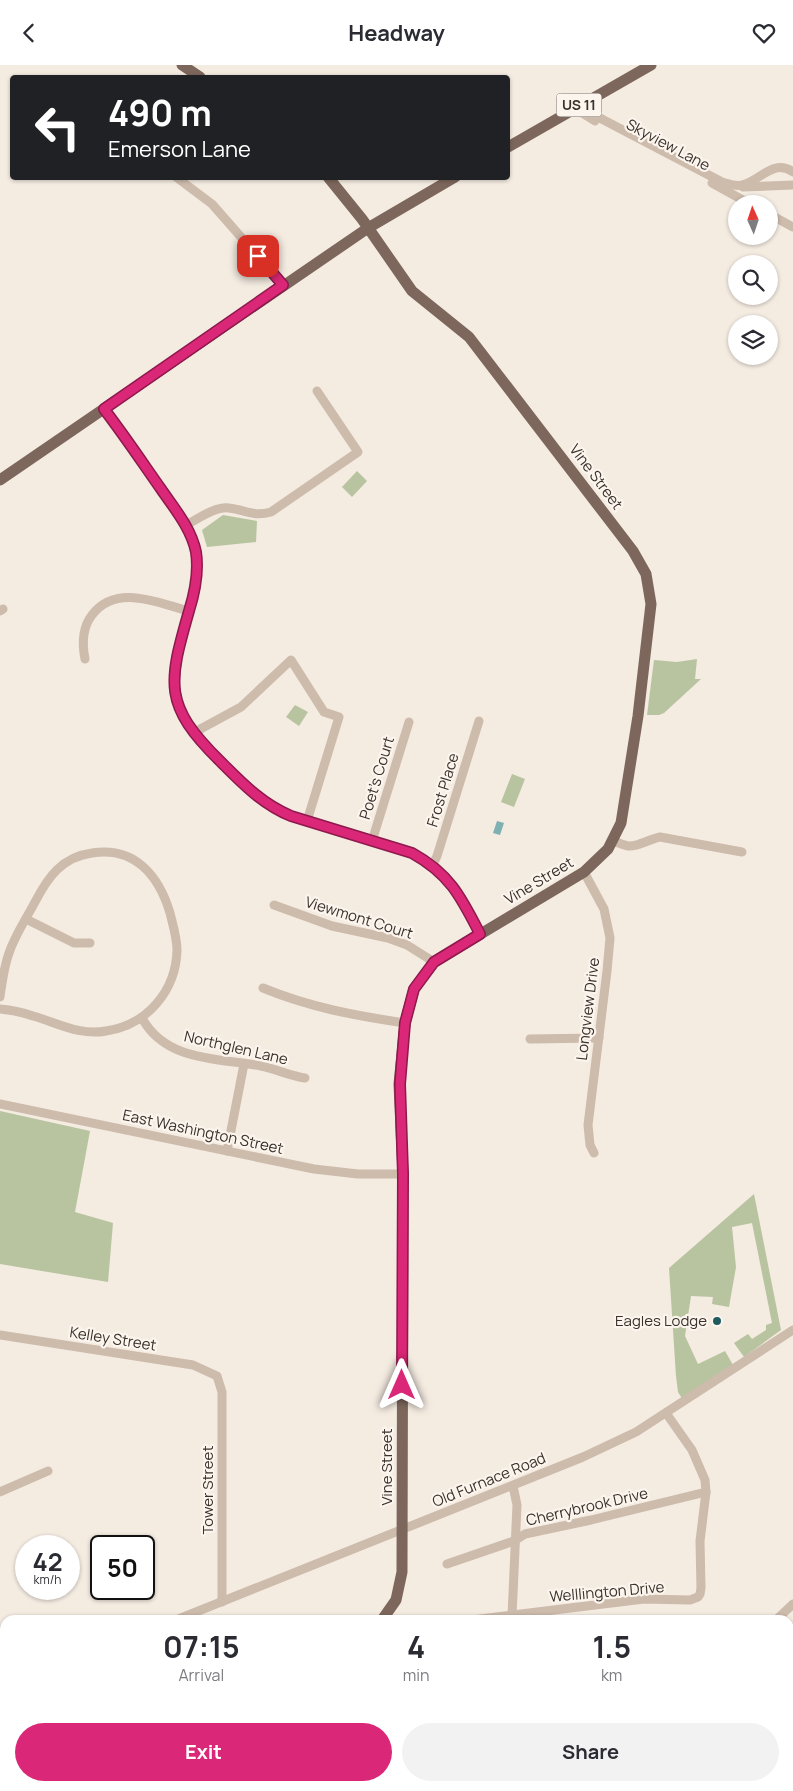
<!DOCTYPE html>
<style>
:root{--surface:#fff;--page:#f2f2f3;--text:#2b2b33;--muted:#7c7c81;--accent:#db2777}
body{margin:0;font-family:Manrope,sans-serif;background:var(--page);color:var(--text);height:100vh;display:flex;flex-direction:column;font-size:19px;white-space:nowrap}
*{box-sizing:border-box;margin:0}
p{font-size:16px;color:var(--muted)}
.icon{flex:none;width:28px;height:28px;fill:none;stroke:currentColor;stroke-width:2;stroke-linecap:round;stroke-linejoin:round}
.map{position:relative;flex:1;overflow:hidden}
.side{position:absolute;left:0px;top:1550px;width:794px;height:176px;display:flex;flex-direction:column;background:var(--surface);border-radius:15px 15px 0 0;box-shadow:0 1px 4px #0004}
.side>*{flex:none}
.top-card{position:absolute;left:10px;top:10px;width:500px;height:105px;border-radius:5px;box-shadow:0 1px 4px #0004;background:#202124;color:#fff;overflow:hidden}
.needle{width:32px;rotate:357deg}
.controls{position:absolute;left:728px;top:130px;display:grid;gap:10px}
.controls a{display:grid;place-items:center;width:50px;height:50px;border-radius:50%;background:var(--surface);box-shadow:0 1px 4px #0004;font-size:25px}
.speed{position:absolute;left:15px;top:1470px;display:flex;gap:10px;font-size:25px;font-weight:700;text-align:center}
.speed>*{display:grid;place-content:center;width:65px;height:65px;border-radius:50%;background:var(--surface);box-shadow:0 1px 4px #0004;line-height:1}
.speed small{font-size:12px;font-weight:400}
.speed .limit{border:2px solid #111;border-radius:8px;background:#fff;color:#111}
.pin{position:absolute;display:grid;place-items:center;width:42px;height:42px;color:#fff;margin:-21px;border-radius:10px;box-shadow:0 2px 8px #0006}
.me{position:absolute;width:55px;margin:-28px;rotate:0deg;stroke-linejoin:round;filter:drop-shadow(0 0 4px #0008)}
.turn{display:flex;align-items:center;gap:18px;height:105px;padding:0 15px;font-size:22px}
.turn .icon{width:65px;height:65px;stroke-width:2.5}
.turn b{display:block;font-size:35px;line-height:42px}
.eta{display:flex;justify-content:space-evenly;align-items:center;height:85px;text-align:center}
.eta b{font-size:30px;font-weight:700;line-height:35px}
.primary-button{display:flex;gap:10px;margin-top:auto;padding:10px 15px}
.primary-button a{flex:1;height:58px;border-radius:30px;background:var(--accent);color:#fff;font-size:20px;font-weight:700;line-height:58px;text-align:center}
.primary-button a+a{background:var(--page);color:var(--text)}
header{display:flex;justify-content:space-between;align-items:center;height:65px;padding:0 15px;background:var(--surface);font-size:22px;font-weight:700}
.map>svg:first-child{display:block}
</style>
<header><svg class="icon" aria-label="back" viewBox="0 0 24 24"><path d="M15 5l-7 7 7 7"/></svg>Headway<svg class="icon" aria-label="heart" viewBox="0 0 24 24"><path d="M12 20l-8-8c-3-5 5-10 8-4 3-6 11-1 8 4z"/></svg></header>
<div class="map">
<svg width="793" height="1726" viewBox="0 0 793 1726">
<rect width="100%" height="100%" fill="#f4ebe1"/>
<g fill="#b8c4a0">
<path d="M357 406 367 416 352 432 342 422Z"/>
<path d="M223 450 257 456 256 477 207 482 202 465Z"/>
<path d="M697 594 695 614H701L664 648 659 650H647L654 595 677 597Z"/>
<path d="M295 640 308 647 299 661 286 652Z"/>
<path d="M512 709 525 714 514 742 501 737Z"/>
<path d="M0 1046 90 1066 75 1147 113 1158 108 1217 0 1199Z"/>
<path d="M754 1129 781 1265 744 1292 734 1278 748 1269 752 1274 766 1265V1260L772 1258 752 1158 732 1162 736 1202 729 1242 712 1239 713 1232 691 1231 685 1271 698 1299 725 1286 733 1300 683 1335 678 1327 676 1311 669 1203Z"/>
</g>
<path fill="#7fb0b2" d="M497 756 504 758 500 770 493 768Z"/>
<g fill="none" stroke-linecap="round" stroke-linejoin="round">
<g stroke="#cdbbac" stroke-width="9">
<path d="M581 39 596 51 722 117C729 119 735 122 742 120 760 116 774 93 793 107"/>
<path d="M574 43 595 56"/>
<path d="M176 112 212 139 283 220"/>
<path d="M712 118 750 139"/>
<path d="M743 122 793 120"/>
<path d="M769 149 793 162"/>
<path d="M104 343C123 369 141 395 159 421 173 441 191 462 196 487 200 507 195 527 189 546 168 619 163 641 220 696 243 719 261 738 291 751L411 788C450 809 461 832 481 869"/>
<path d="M186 460C198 454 215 441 229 443 246 445 253 452 271 447L358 387 317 326"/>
<path d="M0 546 3 544"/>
<path d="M85 594C82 579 82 563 92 550 116 518 158 538 189 546"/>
<path d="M193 668 241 642 291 595 324 647 339 652 307 756"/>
<path d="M372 776 409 657"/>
<path d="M612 776C617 777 623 780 628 781 638 782 649 774 660 772L742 787"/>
<path d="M432 801 437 791 479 656"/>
<path d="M584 807 604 844 610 873 607 906 588 1060 590 1080 594 1088"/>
<path d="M274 840 332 861 388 873 407 880 434 897"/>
<path d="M26 854 74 878H90"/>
<path d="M263 923C309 942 356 951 405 958"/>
<path d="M0 932C2 917 4 902 9 888 15 870 26 854 35 837 48 812 62 792 92 788 135 781 159 811 170 848 173 860 177 873 177 885 176 926 147 960 106 966 80 971 58 958 33 951 22 947 11 945 0 944"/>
<path d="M142 953C166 997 219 993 261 1001 276 1004 290 1011 305 1013"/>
<path d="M530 974 599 973"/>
<path d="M0 1039 314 1104 358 1109H403"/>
<path d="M227 1086 244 999"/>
<path d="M0 1270 193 1300 217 1311 222 1327V1537"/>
<path d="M0 1427 48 1406"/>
<path d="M447 1499 514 1476 525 1469 591 1455 706 1427"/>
<path d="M512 1551 517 1440 513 1421"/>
<path d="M176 1555 583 1392 636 1367 793 1265"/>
<path d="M472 1555 644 1534 690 1535 698 1532 700 1529 701 1523 700 1476 706 1427 705 1415 692 1385 666 1348"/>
<path d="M776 1555 793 1539"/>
<path d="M0 1625 5 1623"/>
<path d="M789 1627H793"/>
<path d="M556 1721V1726"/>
<path d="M663 1726 753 1724"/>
</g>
<g stroke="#7d675c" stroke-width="11">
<path d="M182 0 200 12"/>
<path d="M508 82 651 0"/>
<path d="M328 112 362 154 412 226 469 272 633 486 646 509 651 539 638 651 621 758 608 784 584 807 434 897 414 924 405 958 399 1019 403 1109 402 1507 396 1535 382 1555"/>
<path d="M0 415 368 163 455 112"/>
<path d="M9 1721 17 1726"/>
<path d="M287 1726V1721"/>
</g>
</g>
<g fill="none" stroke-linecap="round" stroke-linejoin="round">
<g stroke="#8e194d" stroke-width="12">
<path id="route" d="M258 191 283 220 104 344C124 370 142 397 161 424 174 443 191 463 196 487 199 507 195 527 189 546 168 619 163 640 220 696 242 718 262 739 291 751L412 788C450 809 461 832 480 869L434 897 414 924 405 958 400 1019 403 1109 402 1320"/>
</g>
<use href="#route" stroke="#db2777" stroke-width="9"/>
</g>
<circle fill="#1f5a5e" stroke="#fbf5ee" stroke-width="2" cx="717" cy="1256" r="5"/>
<g text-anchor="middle" stroke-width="4.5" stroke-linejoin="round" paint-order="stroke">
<rect fill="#fbf5ee" stroke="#756b66" stroke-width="1" x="556.5" y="28.5" width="45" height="23" rx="4"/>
<g font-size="14" font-weight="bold" fill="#3b302b">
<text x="579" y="45">US 11</text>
</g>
<g font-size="15" fill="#3b302b" stroke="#fbf5ee">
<text transform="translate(668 80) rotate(28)" y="5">Skyview Lane</text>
<text transform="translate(596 412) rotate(53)" y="5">Vine Street</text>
<text transform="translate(377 713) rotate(-73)" y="5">Poet's Court</text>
<text transform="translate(443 725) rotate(-73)" y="5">Frost Place</text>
<text transform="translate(539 816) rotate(-31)" y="5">Vine Street</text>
<text transform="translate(359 853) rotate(17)" y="5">Viewmont Court</text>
<text transform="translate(588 944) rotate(-83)" y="5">Longview Drive</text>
<text transform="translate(236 983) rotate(13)" y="5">Northglen Lane</text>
<text transform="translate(203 1067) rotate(12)" y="5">East Washington Street</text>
<text transform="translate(113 1274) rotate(9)" y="5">Kelley Street</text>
<text transform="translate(387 1402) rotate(-90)" y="5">Vine Street</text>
<text transform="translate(489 1415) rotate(-22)" y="5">Old Furnace Road</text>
<text transform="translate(208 1425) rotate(-90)" y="5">Tower Street</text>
<text transform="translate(587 1442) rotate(-13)" y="5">Cherrybrook Drive</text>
<text transform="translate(607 1527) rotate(-5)" y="5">Welllington Drive</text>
</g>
<g font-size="15" fill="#3b302b" stroke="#fbf5ee" text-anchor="end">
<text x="707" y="1261">Eagles Lodge</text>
</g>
</g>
</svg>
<div class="controls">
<a><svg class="needle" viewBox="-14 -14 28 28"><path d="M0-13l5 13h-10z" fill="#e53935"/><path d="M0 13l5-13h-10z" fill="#7c7c81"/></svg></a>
<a><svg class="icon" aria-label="search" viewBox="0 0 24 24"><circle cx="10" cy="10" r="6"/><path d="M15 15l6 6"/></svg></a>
<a><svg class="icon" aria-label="layers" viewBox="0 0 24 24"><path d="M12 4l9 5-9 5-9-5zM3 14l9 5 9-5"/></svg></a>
</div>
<div class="speed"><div>42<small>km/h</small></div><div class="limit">50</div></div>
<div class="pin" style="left:258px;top:191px;background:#d93025"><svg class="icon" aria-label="arrive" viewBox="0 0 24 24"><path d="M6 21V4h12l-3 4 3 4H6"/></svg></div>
<svg class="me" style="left:402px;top:1320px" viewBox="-20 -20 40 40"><path d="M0-17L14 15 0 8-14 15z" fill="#db2777" stroke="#fff" stroke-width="4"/></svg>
<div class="top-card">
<div class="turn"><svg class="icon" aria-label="left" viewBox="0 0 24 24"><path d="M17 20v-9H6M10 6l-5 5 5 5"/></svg><div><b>490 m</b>Emerson Lane</div></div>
</div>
<section class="side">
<div class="eta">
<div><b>07:15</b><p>Arrival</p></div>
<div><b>4</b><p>min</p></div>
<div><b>1.5</b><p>km</p></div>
</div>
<div class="primary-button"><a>Exit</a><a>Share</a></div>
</section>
</div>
